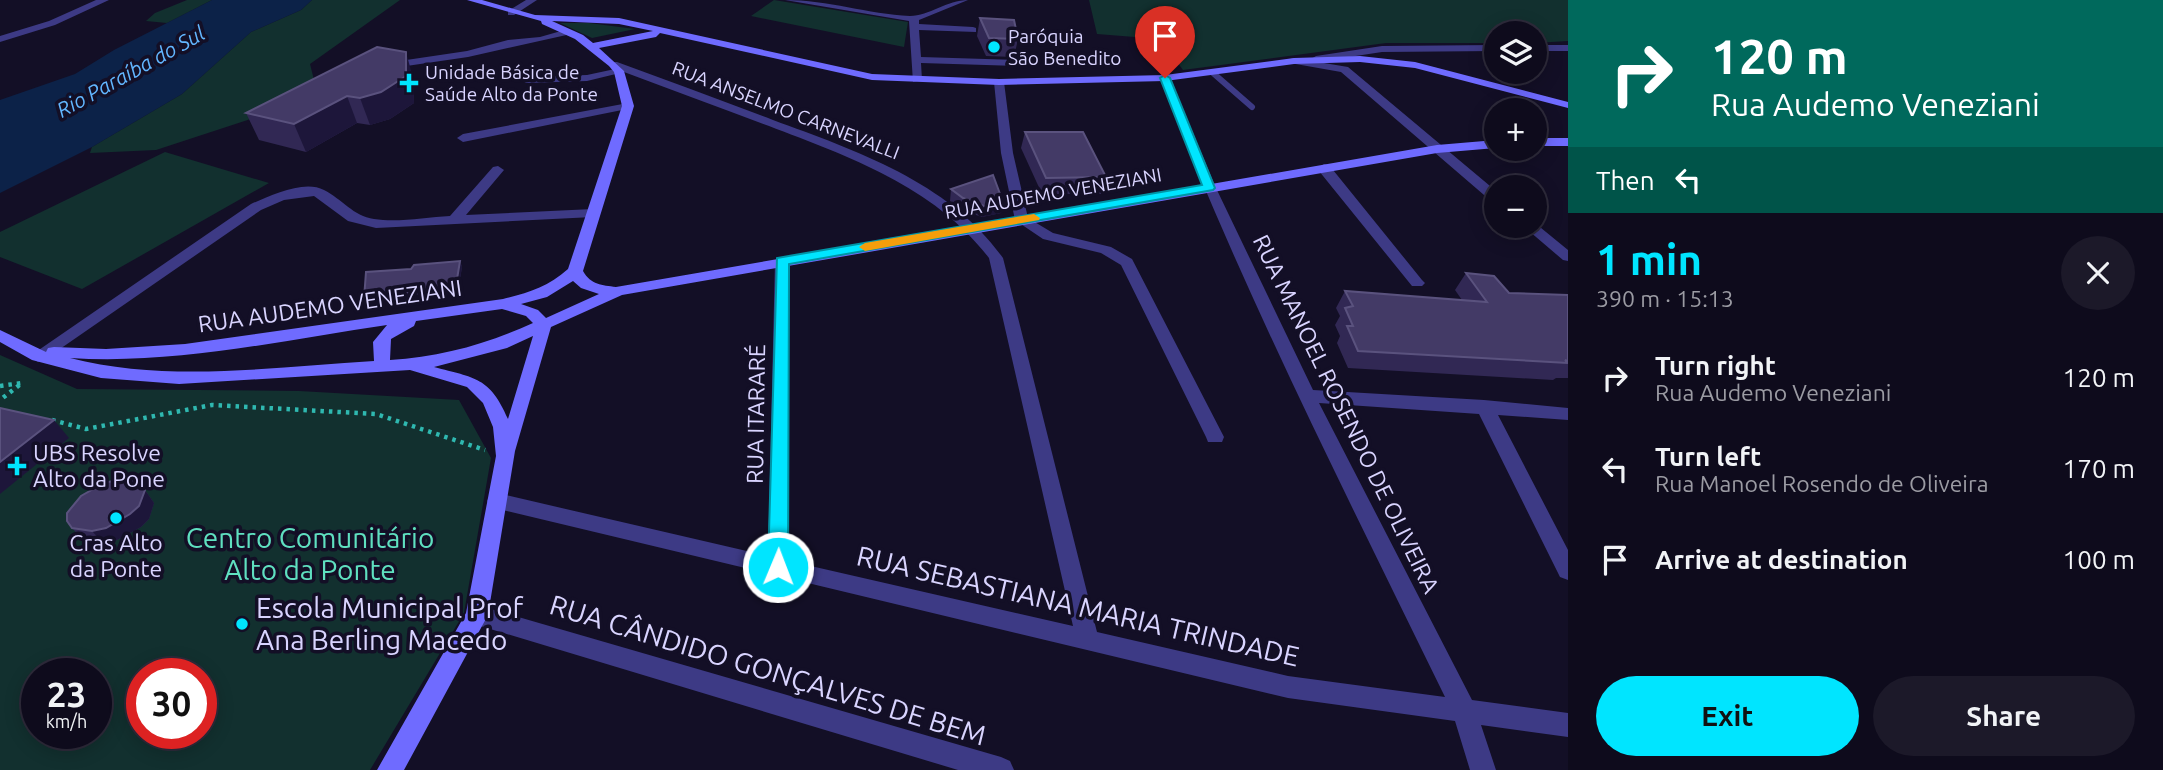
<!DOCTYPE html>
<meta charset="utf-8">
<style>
:root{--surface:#0e0b1c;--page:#1c1929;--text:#f1f3f6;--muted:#9b9ba3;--line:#2e2b3b;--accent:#00e5ff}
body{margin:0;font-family:Ubuntu,sans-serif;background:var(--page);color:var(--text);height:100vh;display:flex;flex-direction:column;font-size:26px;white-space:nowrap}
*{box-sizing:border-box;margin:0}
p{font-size:23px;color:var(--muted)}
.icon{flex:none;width:38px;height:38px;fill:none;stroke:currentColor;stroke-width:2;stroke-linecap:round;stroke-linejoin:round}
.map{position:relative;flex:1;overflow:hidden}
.drawer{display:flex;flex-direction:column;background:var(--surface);width:595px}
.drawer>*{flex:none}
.guide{background:#00695c;color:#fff;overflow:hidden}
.buttons{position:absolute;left:1484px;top:21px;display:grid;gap:14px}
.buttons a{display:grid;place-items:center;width:63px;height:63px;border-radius:50%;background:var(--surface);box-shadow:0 4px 18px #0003,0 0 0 2px var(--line);font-size:35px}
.speed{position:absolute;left:21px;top:658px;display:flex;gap:14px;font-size:35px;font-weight:700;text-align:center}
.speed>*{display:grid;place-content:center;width:91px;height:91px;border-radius:50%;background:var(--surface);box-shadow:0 4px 18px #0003,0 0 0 2px var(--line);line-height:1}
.speed small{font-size:18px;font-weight:400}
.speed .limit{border:10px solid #d22;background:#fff;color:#111}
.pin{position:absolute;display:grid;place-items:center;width:60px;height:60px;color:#fff;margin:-72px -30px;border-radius:50% 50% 50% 0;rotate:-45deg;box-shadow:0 0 7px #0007}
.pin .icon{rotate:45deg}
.me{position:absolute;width:77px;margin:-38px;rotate:1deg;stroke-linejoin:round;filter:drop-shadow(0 0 5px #0008)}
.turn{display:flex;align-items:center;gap:24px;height:147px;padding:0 28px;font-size:32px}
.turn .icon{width:91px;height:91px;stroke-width:2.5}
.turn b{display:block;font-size:49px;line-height:60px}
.then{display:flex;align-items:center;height:66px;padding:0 28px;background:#0003;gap:14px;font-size:26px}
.round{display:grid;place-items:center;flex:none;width:74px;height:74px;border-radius:37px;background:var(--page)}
.overview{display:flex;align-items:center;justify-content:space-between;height:119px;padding:0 28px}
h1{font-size:42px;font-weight:700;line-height:52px;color:var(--accent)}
.primary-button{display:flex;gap:14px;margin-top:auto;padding:14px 28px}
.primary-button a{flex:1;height:80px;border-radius:42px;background:var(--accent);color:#111;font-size:28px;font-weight:700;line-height:80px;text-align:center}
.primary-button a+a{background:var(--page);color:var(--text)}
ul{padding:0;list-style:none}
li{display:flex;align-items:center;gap:21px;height:91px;padding:0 28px}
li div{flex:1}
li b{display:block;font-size:26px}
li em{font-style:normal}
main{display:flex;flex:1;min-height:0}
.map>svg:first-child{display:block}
</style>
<main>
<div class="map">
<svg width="1568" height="770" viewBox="0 0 1568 770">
<rect width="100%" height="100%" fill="#130f26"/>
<g fill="#12302f" fill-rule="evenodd">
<path d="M187 0H212L167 23 146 21 155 13Z"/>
<path d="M312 0H400L310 64 316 88 278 110 156 150 90 153 92 147 182 94 251 32 301 10Z"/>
<path d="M774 0 908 22 904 47 751 16Z"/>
<path d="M1089 0H1568V41L1535 43V33H1496V43H1386L1183 70 1160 39 1097 34Z"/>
<path d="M560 23H589L635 29 592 38Z"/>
<path d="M165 152 269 183 82 289 0 257V232Z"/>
<path d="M0 355 77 389 299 391 459 400 491 458 464 613 370 770H0ZM37 674H96V733H37ZM142 674H201V733H142Z"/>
</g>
<path fill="#0c2248" d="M212 0H312L301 10 251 32 182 94 92 147 0 193V100L75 74 114 50Z"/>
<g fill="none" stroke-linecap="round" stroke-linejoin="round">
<g stroke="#2fb8b0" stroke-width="4.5" stroke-dasharray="3.5 5" stroke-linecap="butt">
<path d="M0 386 22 383 0 400"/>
<path d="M52 420 86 429 212 405 376 414 485 450"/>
</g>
<path stroke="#3d3a85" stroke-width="6" d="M1213 73 1252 107"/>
<g fill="#3d3a85" fill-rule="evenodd">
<path d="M96 0H109L55 25 0 42V36L49 21Z"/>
<path d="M526 0H537L514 15H508V11Z"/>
<path d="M785 0C828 0 868 14 910 16 929 16 947 0 968 0L919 20V24L973 27 976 28V32L919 30 921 57 1019 60 1024 63 1019 66 921 63 922 80 913 82 909 21Z"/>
<path d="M568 29 573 32 571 34 468 57 386 69 381 66 386 63 467 51 508 40 540 37Z"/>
<path d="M1294 58 1348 67 1496 191V202L1491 201 1341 72 1290 63V59Z"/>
<path d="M609 62H617C669 81 721 100 773 120 857 151 949 182 1003 258L1097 632 1288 676 1445 697C1345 492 1242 290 1160 78L1169 76 1216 188 1313 390 1484 400 1568 408V420L1498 415 1568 550V580L1560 577 1479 414 1319 403 1472 700 1568 713V737L1481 725 1496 770H1470L1455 721 1288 698 490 507 487 501 490 495 497 493 768 556 775 261 782 257 789 261V561L1073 626 989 258C935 187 850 157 769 126 720 108 672 90 624 72L587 81 526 83 521 80 526 77 587 75 615 69 609 66Z"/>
<path d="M999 79 1004 82 1013 153 1028 218 1053 233 1111 247 1132 259 1224 437 1222 442H1208L1206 437 1121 265 1101 253 1043 239 1015 220 1001 153 994 82Z"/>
<path d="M628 103 632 104V108L463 142 457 138 463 134Z"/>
<path d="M1324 164 1329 165 1422 280 1425 283 1422 286H1412L1319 171 1318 168Z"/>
<path d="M498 166 504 170 466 215 593 209 600 213 593 217 376 228 348 221 314 196 284 200 261 210 44 360 38 362 30 356 251 204C270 196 304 179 324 190 342 199 353 216 374 219 398 223 426 217 450 216L493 167Z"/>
<path d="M1535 223 1568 250V261L1563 260 1523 226H1535Z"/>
<path d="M477 605 1001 757 1010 761 1014 770H958L477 625 469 622 466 615 469 608Z"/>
</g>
<g fill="#3d3a85" fill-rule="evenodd">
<path d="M1496 45V51L1382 52 1316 62 1311 59 1316 56 1382 46Z"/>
<rect x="1535" y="45" width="33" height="6"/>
</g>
<g fill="#6f6bff" fill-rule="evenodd">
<path d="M467 0H482L535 15 619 18 872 74 999 79 1165 75 1294 58 1360 56 1415 62 1568 102V108L1415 68 1360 62 1294 64 1165 81 999 85 872 80 660 33 656 37 599 48 624 71 634 106 583 271C591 285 602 285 616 287L1437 145 1496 140V148L1437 153 622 295 551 327 515 451 488 615 404 770H377L466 613 496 456 493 427 483 403 467 387 410 370 179 384 101 378 32 360 0 342V330L46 352 48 348 54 347 106 349 185 344 503 299C528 293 548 287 568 269L622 106 614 72 609 66 575 39 542 24 541 21ZM552 21 619 24 653 31 593 43 583 35ZM573 281 581 288 599 294 546 318 538 310 521 304 547 297ZM502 309 526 316 533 323C487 344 441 357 390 360L391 339 414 326 416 321ZM387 325 373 342 374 361C274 367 168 383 70 358 175 365 283 340 387 325ZM533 336 508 419C490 377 475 378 434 367L507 348Z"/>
<rect x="1535" y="138" width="33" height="8"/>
</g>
</g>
<g fill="#312854">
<path d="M980 18 1018 39 1014 57 986 56 977 36Z"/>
<path d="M413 78 414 103 390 119 370 125 357 123 306 152 259 140 246 113Z"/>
<path d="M1025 132 1106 177 1101 194H1042L1021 148Z"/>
<path d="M951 189 1003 202 1001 213 982 217 961 210 950 201Z"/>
<path d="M460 261 462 267 458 291 413 295 411 298 367 305 364 299 411 269Z"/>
<path d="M1466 273 1509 293 1568 295V378H1556L1553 380 1348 368 1337 343 1340 336 1335 325 1340 316 1336 308 1345 291 1462 300 1455 290Z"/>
<path d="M145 490 154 503 149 519 141 527 117 540 103 543 83 540 72 528Z"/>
</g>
<g fill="#1d163a">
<path d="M406 52 413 78 414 103 390 119 370 125 360 98Z"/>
<path d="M347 96 357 123 306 152 294 124Z"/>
<path d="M1003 202 1001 213 982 217 984 206Z"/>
<path d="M460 261 462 267 458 291 456 285Z"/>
<path d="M411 289 413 295 411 298 367 305 364 299Z"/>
<path d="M54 420 69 438 0 494V462Z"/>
<path d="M145 490 154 503 149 519 141 527 117 540 103 543 92 531Z"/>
</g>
<g fill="#433a66" stroke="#5a527e" stroke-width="2">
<path d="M980 18 1014 20 1018 39 989 38Z"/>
<path d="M377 47 406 52V76L381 92 360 98 347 96 294 124 246 113Z"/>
<path d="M1025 132H1083L1106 177 1046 178Z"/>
<path d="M993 175 1003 202 984 206 963 198 951 189Z"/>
<path d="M460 261 456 285 411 289 409 292 364 299 366 272 411 269 414 265Z"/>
<path d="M1466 273 1494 276 1509 293 1568 295V361L1565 360 1568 363 1358 351 1347 326H1353L1345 308 1353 306 1345 291 1487 302Z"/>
<path d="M0 408 54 420 0 462Z"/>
<path d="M127 478 136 480 145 490 139 506 130 514 106 528 92 531 72 528 67 521V513L81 496 104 483Z"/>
</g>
<path fill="#00e5ff" stroke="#0095a6" stroke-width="2" d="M1165 75 1170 78 1215 188 1213 190 789 264 788 567 785 573 778 575 771 573 768 567 777 258 1202 185 1160 78Z"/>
<path fill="#f59e0b" d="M1034 214 1040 218 1039 220 865 251 859 247 865 243Z"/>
<g fill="#00e5ff" stroke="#130f26" stroke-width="2.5">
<circle cx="994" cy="47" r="7"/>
<path d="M405.5 72.5h7v7h7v7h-7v7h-7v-7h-7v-7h7z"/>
<path d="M13.5 455.5h7v7h7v7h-7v7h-7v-7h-7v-7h7z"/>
<circle cx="116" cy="518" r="7"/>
<circle cx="242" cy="624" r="7"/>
</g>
<g text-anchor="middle" stroke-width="7" stroke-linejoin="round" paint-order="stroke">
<g font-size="19" fill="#d9d4ff" stroke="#130f26" text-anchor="start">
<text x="1008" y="43">Paróquia<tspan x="1008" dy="22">São Benedito</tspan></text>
<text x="425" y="79">Unidade Básica de<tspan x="425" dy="22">Saúde Alto da Ponte</tspan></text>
</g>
<g font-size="19" fill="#d9d4ff" stroke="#130f26">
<text transform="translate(786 110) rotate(21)" y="7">RUA ANSELMO CARNEVALLI</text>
<text transform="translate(1053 193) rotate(-10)" y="7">RUA AUDEMO VENEZIANI</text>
</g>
<g font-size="21" font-style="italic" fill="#62b6ff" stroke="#130f26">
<text transform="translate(131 72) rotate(-29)" y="7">Rio Paraíba do Sul</text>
</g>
<g font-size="23" fill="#d9d4ff" stroke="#130f26">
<text transform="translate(330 306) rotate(-8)" y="8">RUA AUDEMO VENEZIANI</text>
<text transform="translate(756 414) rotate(-89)" y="8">RUA ITARARÉ</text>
<text transform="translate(1346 414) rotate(64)" y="8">RUA MANOEL ROSENDO DE OLIVEIRA</text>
</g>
<g font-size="23" fill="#d9d4ff" stroke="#130f26" text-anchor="start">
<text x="33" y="461">UBS Resolve<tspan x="33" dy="26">Alto da Pone</tspan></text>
<text x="116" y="551" text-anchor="middle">Cras Alto<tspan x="116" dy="26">da Ponte</tspan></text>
</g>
<g font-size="28" fill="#5fe0c0" stroke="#130f26">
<text x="310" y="548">Centro Comunitário<tspan x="310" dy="32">Alto da Ponte</tspan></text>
</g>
<g font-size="28" fill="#d9d4ff" stroke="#130f26">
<text transform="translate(1078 606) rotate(13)" y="10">RUA SEBASTIANA MARIA TRINDADE</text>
<text transform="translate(768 670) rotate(17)" y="10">RUA CÂNDIDO GONÇALVES DE BEM</text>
</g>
<g font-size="28" fill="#d9d4ff" stroke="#130f26" text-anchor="start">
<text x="256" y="618">Escola Municipal Prof<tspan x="256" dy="32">Ana Berling Macedo</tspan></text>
</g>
</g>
</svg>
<div class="buttons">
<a><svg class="icon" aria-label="layers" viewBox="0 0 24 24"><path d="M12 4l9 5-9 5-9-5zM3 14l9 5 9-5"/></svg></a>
<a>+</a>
<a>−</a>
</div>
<div class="speed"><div>23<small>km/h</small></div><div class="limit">30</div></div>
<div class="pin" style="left:1165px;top:78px;background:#d93025"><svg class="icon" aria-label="arrive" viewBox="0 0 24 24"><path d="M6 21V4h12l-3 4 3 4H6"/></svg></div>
<svg class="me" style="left:778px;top:567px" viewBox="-20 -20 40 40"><circle r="17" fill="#00e5ff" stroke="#fff" stroke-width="3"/><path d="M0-11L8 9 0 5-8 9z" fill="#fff"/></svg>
</div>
<section class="drawer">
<div class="guide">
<div class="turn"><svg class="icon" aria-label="right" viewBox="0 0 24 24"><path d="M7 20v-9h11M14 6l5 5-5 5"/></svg><div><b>120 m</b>Rua Audemo Veneziani</div></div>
<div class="then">Then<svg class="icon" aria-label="left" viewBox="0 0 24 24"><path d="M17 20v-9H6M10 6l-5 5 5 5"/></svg></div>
</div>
<div class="overview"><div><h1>1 min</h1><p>390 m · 15:13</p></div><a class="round"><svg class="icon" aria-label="close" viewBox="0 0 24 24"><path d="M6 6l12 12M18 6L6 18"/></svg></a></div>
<ul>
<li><svg class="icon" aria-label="right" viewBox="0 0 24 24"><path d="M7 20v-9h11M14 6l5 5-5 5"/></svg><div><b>Turn right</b><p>Rua Audemo Veneziani</p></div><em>120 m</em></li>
<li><svg class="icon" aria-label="left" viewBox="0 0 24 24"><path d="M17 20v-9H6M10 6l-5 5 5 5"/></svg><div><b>Turn left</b><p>Rua Manoel Rosendo de Oliveira</p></div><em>170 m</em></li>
<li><svg class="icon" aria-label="arrive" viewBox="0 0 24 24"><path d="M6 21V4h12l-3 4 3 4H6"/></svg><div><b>Arrive at destination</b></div><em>100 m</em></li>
</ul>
<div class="primary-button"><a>Exit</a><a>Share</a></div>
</section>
</main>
